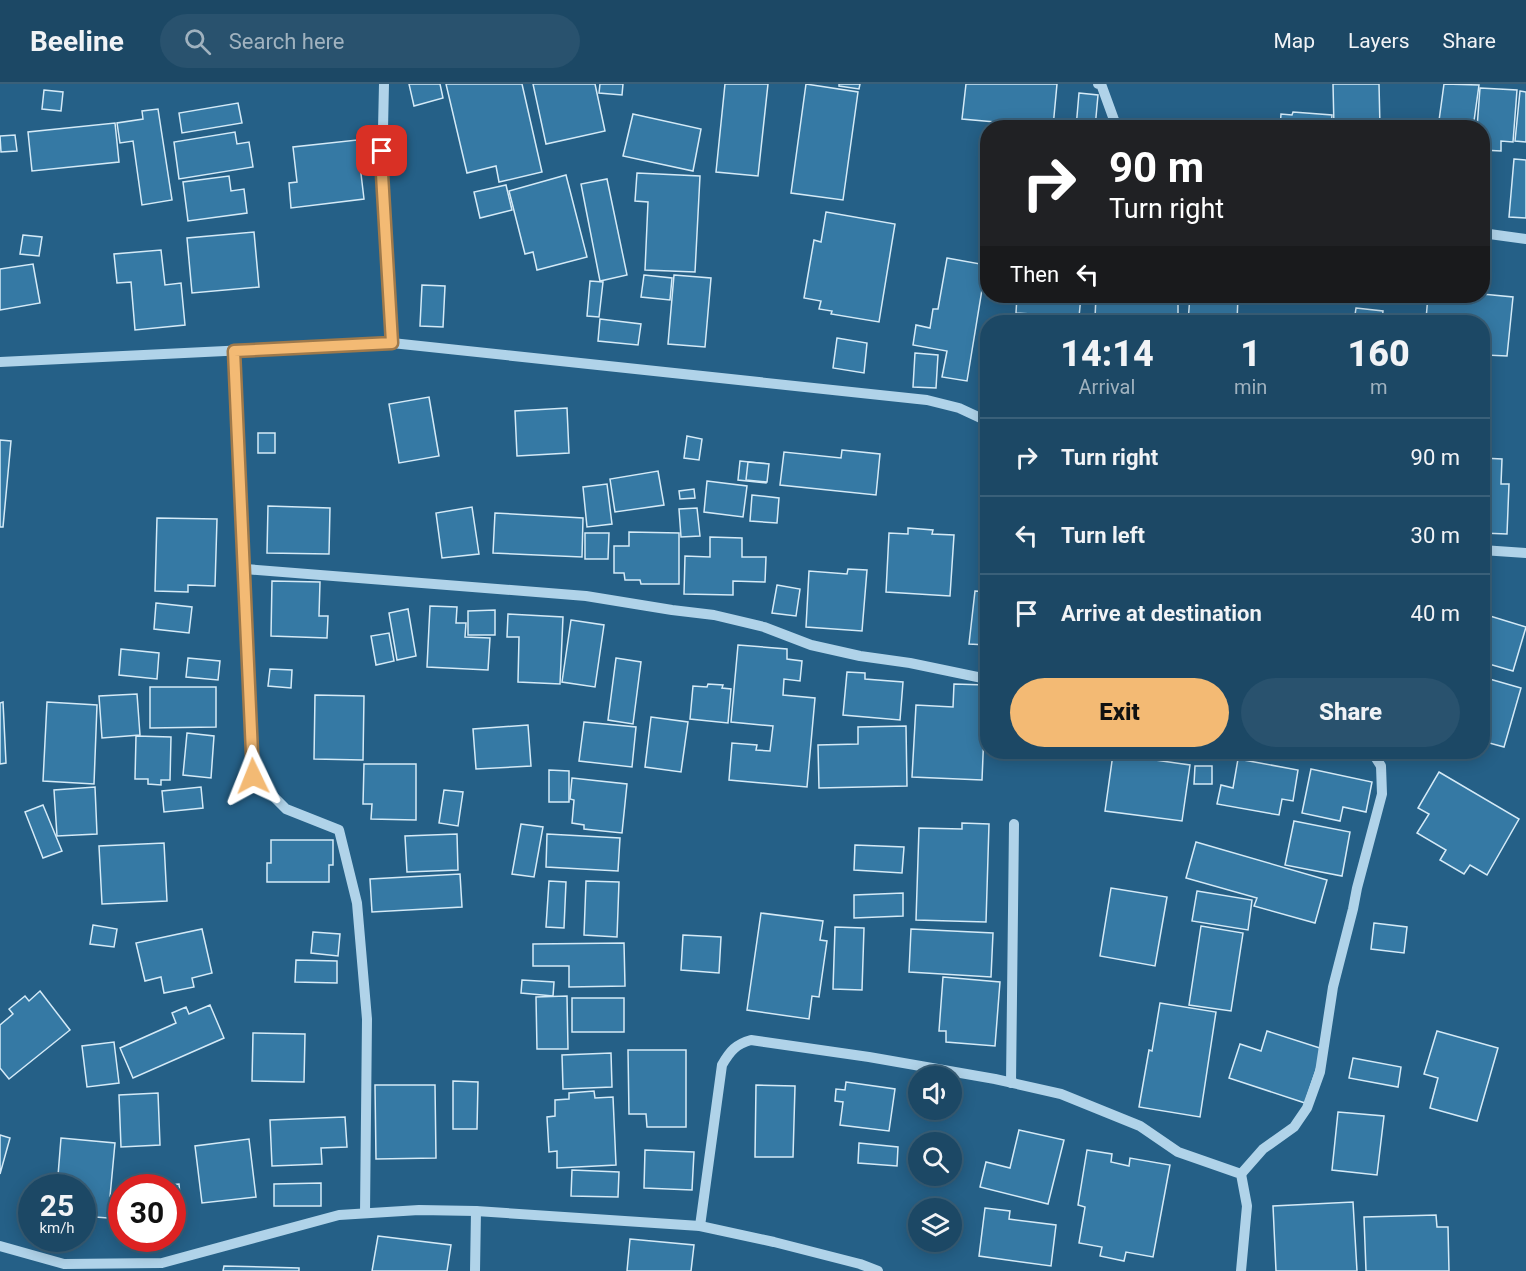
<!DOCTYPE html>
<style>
:root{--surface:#1c4865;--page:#29526e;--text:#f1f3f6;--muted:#a0b2bf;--line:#3a6079;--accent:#f3ba74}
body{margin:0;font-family:Roboto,sans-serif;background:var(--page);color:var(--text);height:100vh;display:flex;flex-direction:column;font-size:22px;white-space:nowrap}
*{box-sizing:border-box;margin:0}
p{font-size:20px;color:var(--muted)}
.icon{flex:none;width:33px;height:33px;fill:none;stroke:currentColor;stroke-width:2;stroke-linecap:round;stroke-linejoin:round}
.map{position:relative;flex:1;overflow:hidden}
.side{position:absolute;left:980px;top:231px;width:510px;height:444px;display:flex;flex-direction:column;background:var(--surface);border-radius:24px;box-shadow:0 3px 15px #0003,0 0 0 2px var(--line)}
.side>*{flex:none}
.top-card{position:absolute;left:980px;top:36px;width:510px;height:183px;border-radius:24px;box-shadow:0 3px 15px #0003,0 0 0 2px var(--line);background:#202124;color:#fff;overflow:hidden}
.controls{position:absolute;left:908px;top:982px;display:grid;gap:12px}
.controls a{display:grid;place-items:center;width:54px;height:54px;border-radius:50%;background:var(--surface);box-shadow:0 3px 15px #0003,0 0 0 2px var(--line);font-size:30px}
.speed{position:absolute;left:18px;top:1090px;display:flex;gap:12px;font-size:30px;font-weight:700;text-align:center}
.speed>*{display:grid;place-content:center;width:78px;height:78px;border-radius:50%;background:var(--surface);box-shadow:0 3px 15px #0003,0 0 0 2px var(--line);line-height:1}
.speed small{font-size:15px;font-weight:400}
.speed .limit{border:9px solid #d22;background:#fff;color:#111}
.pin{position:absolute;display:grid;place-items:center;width:51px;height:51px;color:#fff;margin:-26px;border-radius:12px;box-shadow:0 3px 9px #0006}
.me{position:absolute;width:66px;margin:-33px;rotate:358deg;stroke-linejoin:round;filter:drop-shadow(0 0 4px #0008)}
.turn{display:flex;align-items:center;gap:21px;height:126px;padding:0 30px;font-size:27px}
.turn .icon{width:78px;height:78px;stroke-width:2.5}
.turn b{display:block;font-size:42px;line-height:51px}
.then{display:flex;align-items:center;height:57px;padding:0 30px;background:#0003;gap:12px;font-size:22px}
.eta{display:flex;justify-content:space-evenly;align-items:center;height:102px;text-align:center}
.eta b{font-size:36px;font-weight:800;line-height:42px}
.action{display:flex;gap:12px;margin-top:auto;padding:12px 30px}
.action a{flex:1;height:69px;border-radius:36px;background:var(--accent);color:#111;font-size:24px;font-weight:800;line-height:69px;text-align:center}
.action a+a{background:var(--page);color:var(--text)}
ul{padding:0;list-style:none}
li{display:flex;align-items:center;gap:18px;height:78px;padding:0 30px;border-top:2px solid var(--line)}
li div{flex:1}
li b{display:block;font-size:22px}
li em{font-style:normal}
header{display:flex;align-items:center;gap:36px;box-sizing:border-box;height:84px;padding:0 30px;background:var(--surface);border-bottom:2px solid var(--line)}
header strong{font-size:28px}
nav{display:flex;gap:33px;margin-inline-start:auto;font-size:21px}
.search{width:420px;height:54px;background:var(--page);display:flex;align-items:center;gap:15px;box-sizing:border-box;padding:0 21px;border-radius:33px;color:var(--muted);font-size:22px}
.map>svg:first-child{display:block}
</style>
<header>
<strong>Beeline</strong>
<div class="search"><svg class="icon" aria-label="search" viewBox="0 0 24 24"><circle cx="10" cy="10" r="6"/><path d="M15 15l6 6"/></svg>Search here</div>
<nav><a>Map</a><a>Layers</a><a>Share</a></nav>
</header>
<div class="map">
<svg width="1526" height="1187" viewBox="0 0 1526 1187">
<rect width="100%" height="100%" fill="#256087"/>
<g fill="#3579a4" stroke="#d4eaf7" stroke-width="1.5">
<path d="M409 0H440L443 14 414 22Z"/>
<path d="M446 0H522L542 88 499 98 496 82 467 89Z"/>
<path d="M533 0H595L605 47 546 60Z"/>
<path d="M600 0H623L622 11 599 9Z"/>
<path d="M725 0H768L758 92 716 88Z"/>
<path d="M806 0 858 8 843 116 791 109Z"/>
<path d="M839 0H860L859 5 839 2Z"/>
<path d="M966 0H1057L1053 43 962 35Z"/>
<path d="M1333 0H1379L1380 44H1334Z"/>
<path d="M1444 0 1479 1 1473 44H1438Z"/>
<path d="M1480 4 1517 6 1513 58 1501 57V67L1482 66V44H1477Z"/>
<path d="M44 6 63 8 61 27 42 25Z"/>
<path d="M1520 7 1526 8V58L1515 57Z"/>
<path d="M1079 9 1098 11 1095 44H1076Z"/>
<path d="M238 19 242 39 182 49 179 29Z"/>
<path d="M158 25 172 116 142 121 133 57 120 59 117 39 143 35 142 27Z"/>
<path d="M1293 28 1332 31 1331 44H1280L1281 30 1292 31Z"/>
<path d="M633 30 701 45 693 87 623 72Z"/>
<path d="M115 39 119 78 32 87 28 48Z"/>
<path d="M235 48 237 60 249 58 253 83 179 95 174 58Z"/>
<path d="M15 51 17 67 1 68 0 52Z"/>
<path d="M357 56 364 115 291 124 289 99 297 98 293 63Z"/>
<path d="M1514 75 1526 76V134L1509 133Z"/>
<path d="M637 89 700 92 695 188 645 186 648 118 635 117Z"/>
<path d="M566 91 587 173 537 186 533 168 525 170 509 107Z"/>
<path d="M229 92 231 107 244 105 247 129 188 137 183 98Z"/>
<path d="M607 95 627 191 600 197 581 100Z"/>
<path d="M506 101 512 126 480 134 474 108Z"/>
<rect x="1482" y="126" width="4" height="12"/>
<path d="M826 128 895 140 879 238 831 230 832 227 819 225 821 217 804 214 814 156 821 158Z"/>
<path d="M254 148 259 203 192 209 187 154Z"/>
<path d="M23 151 42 153 39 172 20 170Z"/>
<path d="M161 166 165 201 181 199 185 241 135 246 131 198 117 199 114 170Z"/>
<path d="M947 174 986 181 967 297 942 293 947 267 913 261 916 241 930 244 933 225H938Z"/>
<path d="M33 180 40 219 0 226V185Z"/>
<path d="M644 191 672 194 670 216 641 213Z"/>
<path d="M674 191 711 194 705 263 668 260Z"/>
<path d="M590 197 603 198 599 233 587 232Z"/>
<path d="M422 201 445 202 443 243 420 242Z"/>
<path d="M1482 210 1513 213 1507 272 1486 271 1485 289 1482 288V238H1439L1440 236 1426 235 1428 212Z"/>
<path d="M1017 212H1081L1079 233 1016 229Z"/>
<path d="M1096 212H1178V236L1095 234Z"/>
<path d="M1190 212H1238L1237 238H1188Z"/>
<path d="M1356 224 1383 227 1382 238H1354Z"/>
<path d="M600 235 641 240 638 261 598 257Z"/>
<path d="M837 254 867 259 864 289 833 284Z"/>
<path d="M915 269 938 271 936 304 913 303Z"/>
<path d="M429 313 439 372 399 379 389 320Z"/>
<path d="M567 324 569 369 517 372 515 327Z"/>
<rect x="258" y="349" width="17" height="20"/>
<path d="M687 352 702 355 699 376 684 374Z"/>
<path d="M0 356 11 357 3 443H0Z"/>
<path d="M842 366 880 370 876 411 780 401 784 368 841 374Z"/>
<path d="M1482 374 1502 375 1501 400H1509L1507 450 1482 449Z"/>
<path d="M740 377 768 380 766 399 738 396Z"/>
<path d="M748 378 769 380 767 398 746 396Z"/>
<path d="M658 387 664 421 615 428 610 395Z"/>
<path d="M707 397 747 402 743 433 704 428Z"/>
<path d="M607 400 612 440 587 443 583 403Z"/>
<path d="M694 405 695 414 680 415 679 407Z"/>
<path d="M752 411 779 414 777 439 750 437Z"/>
<path d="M268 422 330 424 329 470 267 469Z"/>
<path d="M472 423 479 470 442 474 436 429Z"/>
<path d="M697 424 700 452 681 453 679 425Z"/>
<path d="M495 429 583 434 582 473 493 469Z"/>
<path d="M157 434 217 435 215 502 188 501V508L155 507Z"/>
<path d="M908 444 933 446 932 450 954 451 950 512 886 508 889 449 908 450Z"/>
<path d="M629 448 679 449V500H641L640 496H625L624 489H614V462H629Z"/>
<path d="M585 449H609L608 475H585Z"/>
<path d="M710 453 742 454V473H766L765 498 733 497V511L684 510 685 472 710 473Z"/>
<path d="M848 485 867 486 862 547 806 543 809 487 847 490Z"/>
<path d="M272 497 320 498 319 532H328L327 554 271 552Z"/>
<path d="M777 501 800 505 796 532 772 529Z"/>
<path d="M975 507 987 508V561L969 560Z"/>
<path d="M156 519 192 523 189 549 154 545Z"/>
<path d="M430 522 457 523 456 539H466L465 553 490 554 488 586 427 583Z"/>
<path d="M408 525 416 572 397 576 389 529Z"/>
<path d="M495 526V551H468V527Z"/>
<path d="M508 530 563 533 560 600 518 598 519 553H507Z"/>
<path d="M1490 532 1526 543 1513 587 1482 578V559Z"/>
<path d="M571 536 604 541 595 603 562 598Z"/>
<path d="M389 549 394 577 376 581 371 552Z"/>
<path d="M738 561 787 565V575L802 577 800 597 784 595 783 611 815 614 807 703 729 696 732 659 757 661 756 666 770 667 773 642 731 638Z"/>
<path d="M121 565 159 569 157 595 119 591Z"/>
<path d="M188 574 220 577 218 596 186 593Z"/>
<path d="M616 574 641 578 633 640 608 636Z"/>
<path d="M270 585 292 586 291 604 268 602Z"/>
<path d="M847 588 865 589V595L903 598 900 636 843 631Z"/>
<path d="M1486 594 1521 604 1504 663 1482 657V601L1484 602Z"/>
<path d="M708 600 723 601 722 604 731 605 728 639 690 635 693 602 707 603Z"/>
<path d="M954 600 986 601 984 632 987 633V648H984L982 696 912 693 916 621 953 623Z"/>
<path d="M150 603H216V643L150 644Z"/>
<path d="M137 610 140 651 102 654 99 612Z"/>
<path d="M315 611 364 612 363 676 314 675Z"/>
<path d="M3 618 6 679 0 680V619Z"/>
<path d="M47 618 97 621 94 700 43 697Z"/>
<path d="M651 633 688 638 681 688 645 683Z"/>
<path d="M584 638 636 643 632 683 579 677Z"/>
<path d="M528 641 531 682 476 685 473 645Z"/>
<path d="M906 642 907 702 819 704 818 661 858 660V643Z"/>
<path d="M187 649 214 652 211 694 183 691Z"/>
<path d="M136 652 171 653 170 696H161V701L148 700V695H135Z"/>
<path d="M1113 670 1190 681 1182 737 1105 727Z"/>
<path d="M1238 675 1298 686 1293 717 1282 715 1279 731 1217 720 1221 701 1233 704Z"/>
<path d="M364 680H416V736L371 735 372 720H363Z"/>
<path d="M1195 682H1212V700H1194Z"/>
<path d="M1311 685 1372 698 1366 728 1343 723 1340 737 1302 729Z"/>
<path d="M549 686 569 687V718H549Z"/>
<path d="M1439 688 1519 735 1487 791 1470 781 1464 790 1440 776 1446 766 1417 749 1429 730 1418 724Z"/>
<path d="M572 694 627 700 622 749 584 745V741L572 739 574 716 570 715Z"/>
<path d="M95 703 97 750 57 752 54 706Z"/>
<path d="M201 703 203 724 164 728 162 707Z"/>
<path d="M444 706 463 708 458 742 439 739Z"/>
<path d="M43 721 62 767 43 774 25 728Z"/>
<path d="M1294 737 1350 748 1342 792 1285 781Z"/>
<path d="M962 739 989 740 986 838 916 836 919 744 962 745Z"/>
<path d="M521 740 543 743 534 793 512 790Z"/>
<path d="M457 750 458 786 407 788 405 752Z"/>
<path d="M547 750 620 754 618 787 546 783Z"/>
<path d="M271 756H333V781H329V798H267V779H271Z"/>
<path d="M1196 758 1327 796 1315 839 1254 822 1257 814 1186 794Z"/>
<path d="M164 759 167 817 102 820 99 762Z"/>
<path d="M855 761 904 763 902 789 854 786Z"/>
<path d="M460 790 462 823 372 828 370 795Z"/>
<path d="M549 797 566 798 564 844 546 843Z"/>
<path d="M586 797 619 798 617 853 584 851Z"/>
<path d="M1111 804 1167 813 1155 882 1100 872Z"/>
<path d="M1197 807 1252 816 1248 846 1192 837Z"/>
<path d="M903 809V832L854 834V811Z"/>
<path d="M761 829 823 837 820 856 827 857 819 913 812 912 809 935 747 926Z"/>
<path d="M1374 839 1407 843 1404 869 1371 865Z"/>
<path d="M93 841 117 845 114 863 90 860Z"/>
<path d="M1201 842 1243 849 1231 927 1189 921Z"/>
<path d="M835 843 864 844 862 906 833 905Z"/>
<path d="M202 845 212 889 192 894 194 903 164 909 161 893 145 897 136 859Z"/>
<path d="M911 845 993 849 991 893 909 888Z"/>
<path d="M313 848 340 850 338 872 311 869Z"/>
<path d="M683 851 721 853 719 889 681 886Z"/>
<path d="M624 859 625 902 569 903V882H533V860Z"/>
<path d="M296 876 337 877V899L295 898Z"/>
<path d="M943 893 1000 898 995 962 946 958V947H939Z"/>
<path d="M522 896 554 898 553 912 521 909Z"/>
<path d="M40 907 70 946 9 995 0 984V941L13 930 9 925 25 912 29 917Z"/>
<path d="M567 912 568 965H537L536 913Z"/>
<rect x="572" y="914" width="52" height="34"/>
<path d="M1160 919 1216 928 1200 1033 1139 1023 1149 966 1152 967Z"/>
<path d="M210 921 224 954 133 994 120 964 176 939 172 929 186 923 189 930Z"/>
<path d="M1267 947 1323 965 1305 1019 1229 994 1240 960 1261 967Z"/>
<path d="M1437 947 1498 964 1477 1037 1430 1024 1438 994 1424 990Z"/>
<path d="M253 949 305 950 304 998 252 997Z"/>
<path d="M114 958 119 999 87 1003 82 962Z"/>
<path d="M628 966H686V1043H647L646 1030H629Z"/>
<path d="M611 969 612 1003 563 1005 562 971Z"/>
<path d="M1353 974 1401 983 1398 1003 1349 994Z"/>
<path d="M453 997 478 998 477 1045H453Z"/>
<path d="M846 998 895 1005 889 1047 840 1041 843 1018 835 1017 836 1005 845 1006Z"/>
<path d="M375 1001H435L436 1074 376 1075Z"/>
<path d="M756 1001 795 1002 793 1073H755Z"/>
<path d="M594 1007 595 1014 613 1013 616 1081 557 1084V1067L549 1068 547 1033 555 1032V1016L569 1015V1009Z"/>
<path d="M158 1009 160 1061 121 1063 119 1011Z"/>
<path d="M1338 1028 1384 1032 1377 1091 1332 1086Z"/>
<path d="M345 1033 347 1063 321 1064 322 1080 272 1082 270 1036Z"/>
<path d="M1019 1046 1064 1056 1048 1120 980 1103 986 1078 1010 1084Z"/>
<path d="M0 1051 10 1054 0 1090Z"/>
<path d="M61 1054 115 1059 108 1134 82 1132V1104H57Z"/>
<path d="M249 1055 256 1113 202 1119 195 1062Z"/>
<path d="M859 1059 898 1063 897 1082 858 1079Z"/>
<path d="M645 1066 694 1068 692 1106 644 1104Z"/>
<path d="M1087 1066 1112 1070 1111 1078 1129 1082 1130 1074 1170 1081 1153 1173 1126 1168 1124 1177 1100 1172 1102 1163 1079 1159 1085 1123 1078 1121Z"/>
<path d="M572 1086 619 1088 618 1113 571 1112Z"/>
<path d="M321 1099V1122H274V1100Z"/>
<path d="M179 1100 181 1123 172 1124V1104H131Z"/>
<path d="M1353 1118 1357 1187H1276L1273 1122Z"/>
<path d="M985 1124 1010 1127 1009 1135 1056 1141 1051 1182 979 1172Z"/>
<path d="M1436 1131 1437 1143H1448L1449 1187H1366L1364 1133Z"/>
<path d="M378 1152 451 1161 447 1187H372Z"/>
<path d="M630 1155 694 1161 691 1187H627Z"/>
<path d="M224 1182 299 1184V1187H223Z"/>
</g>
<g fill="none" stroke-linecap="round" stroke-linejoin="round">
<g stroke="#b0d3e9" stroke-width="10">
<path d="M384 0 382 90 392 259"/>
<path d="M1098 0H1101L1117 44"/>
<path d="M1482 149 1526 155"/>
<path d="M234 267 253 692 286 725 339 746 357 819 367 935 365 1129"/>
<path d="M0 278 392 259 927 316 959 324 987 337"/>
<path d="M1482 466 1526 469"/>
<path d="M245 485 586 512 672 526 714 531 764 543 811 561 860 572 910 579 987 595"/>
<path d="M1011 999 1014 740"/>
<path d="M1241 1090 1263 1065 1294 1043 1307 1024 1320 988 1333 903 1353 825 1357 804 1382 710 1381 682 1372 668"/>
<path d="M700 1142 722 981C730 967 736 960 751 956L869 973 995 995 1061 1010 1140 1042 1178 1068 1241 1090 1247 1122 1241 1187"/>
<path d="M0 1162 64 1180 162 1179 339 1131 419 1126 476 1127 700 1142 774 1158 860 1180 878 1187"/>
<path d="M475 1187 476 1127"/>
</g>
</g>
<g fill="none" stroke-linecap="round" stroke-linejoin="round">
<g stroke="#9e794b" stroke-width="15">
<path id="route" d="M253 692 234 267 392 259 382 90V67"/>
</g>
<use href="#route" stroke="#f3ba74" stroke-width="10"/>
</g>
</svg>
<div class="controls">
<a><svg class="icon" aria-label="sound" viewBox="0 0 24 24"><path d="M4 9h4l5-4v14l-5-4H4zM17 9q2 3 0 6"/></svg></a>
<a><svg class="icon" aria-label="search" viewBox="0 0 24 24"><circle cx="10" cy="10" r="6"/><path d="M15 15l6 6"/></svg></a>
<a><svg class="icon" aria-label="layers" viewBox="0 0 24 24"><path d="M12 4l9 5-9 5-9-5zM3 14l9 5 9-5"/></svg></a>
</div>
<div class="speed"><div>25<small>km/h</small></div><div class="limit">30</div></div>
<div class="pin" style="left:382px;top:67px;background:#d93025"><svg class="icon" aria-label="arrive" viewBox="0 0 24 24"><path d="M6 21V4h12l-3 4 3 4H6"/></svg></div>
<svg class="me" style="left:253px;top:692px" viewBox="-20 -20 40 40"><path d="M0-17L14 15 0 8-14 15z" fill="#f3ba74" stroke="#fff" stroke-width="4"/></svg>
<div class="top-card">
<div class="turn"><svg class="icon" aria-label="right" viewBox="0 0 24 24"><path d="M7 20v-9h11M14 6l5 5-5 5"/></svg><div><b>90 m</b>Turn right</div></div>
<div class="then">Then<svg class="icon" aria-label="left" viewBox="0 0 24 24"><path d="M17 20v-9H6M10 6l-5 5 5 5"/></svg></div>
</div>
<section class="side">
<div class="eta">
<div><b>14:14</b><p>Arrival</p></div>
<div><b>1</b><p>min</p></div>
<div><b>160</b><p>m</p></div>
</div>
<ul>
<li><svg class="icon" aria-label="right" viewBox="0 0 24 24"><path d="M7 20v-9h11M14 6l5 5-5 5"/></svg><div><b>Turn right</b></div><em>90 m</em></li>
<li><svg class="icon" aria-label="left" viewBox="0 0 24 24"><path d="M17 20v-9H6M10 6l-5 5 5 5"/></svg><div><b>Turn left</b></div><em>30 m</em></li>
<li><svg class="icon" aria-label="arrive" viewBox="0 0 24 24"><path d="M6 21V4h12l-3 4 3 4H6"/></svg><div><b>Arrive at destination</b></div><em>40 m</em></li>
</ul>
<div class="action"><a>Exit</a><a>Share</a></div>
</section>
</div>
